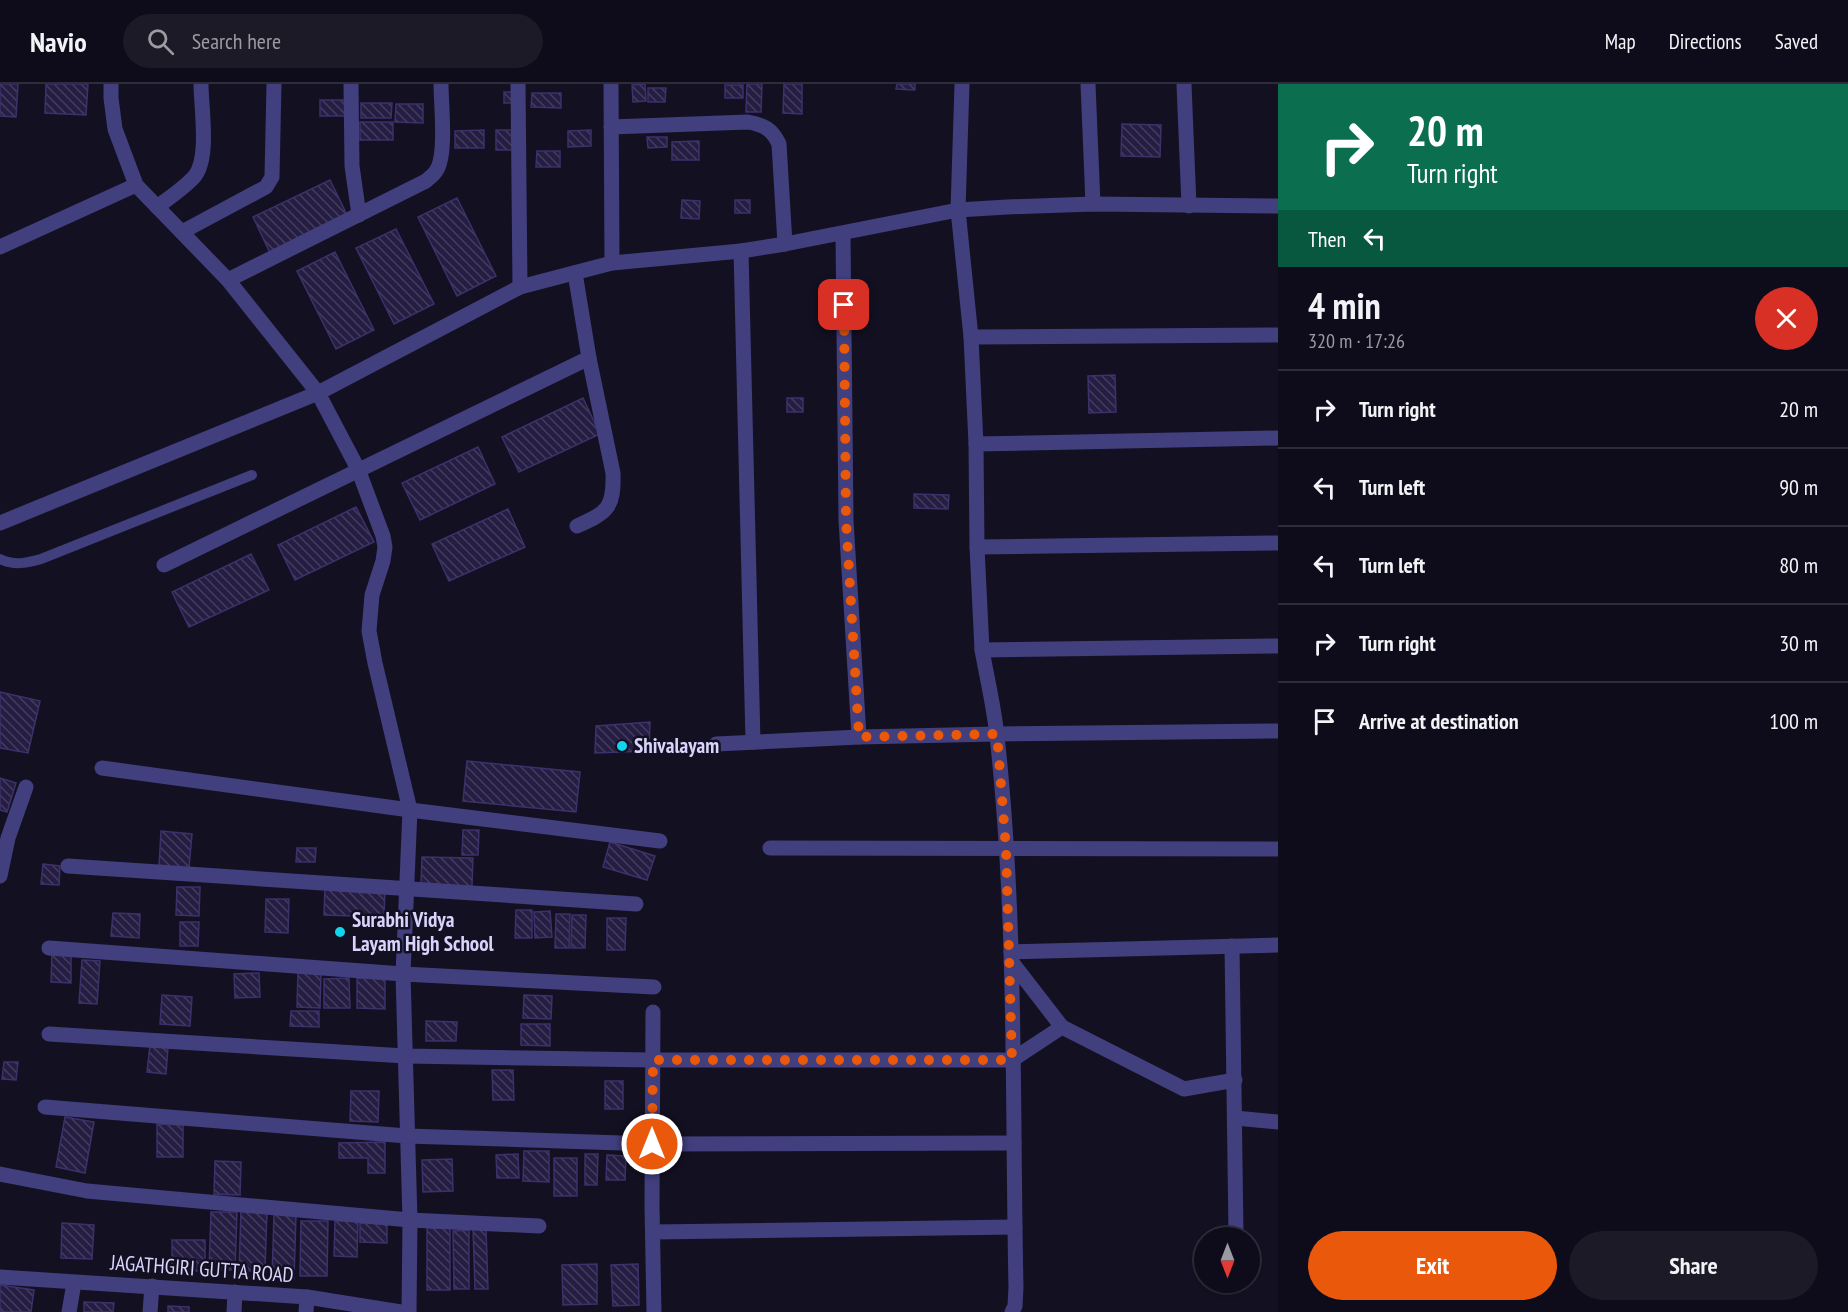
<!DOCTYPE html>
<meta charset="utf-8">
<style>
:root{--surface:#0e0c1a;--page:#1c1a27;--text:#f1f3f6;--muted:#9b9ba2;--line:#2e2c39;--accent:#ea580c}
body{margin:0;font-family:"PT Sans Narrow",sans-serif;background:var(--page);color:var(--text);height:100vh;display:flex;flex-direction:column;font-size:22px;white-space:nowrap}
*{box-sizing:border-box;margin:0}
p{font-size:20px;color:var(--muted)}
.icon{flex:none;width:33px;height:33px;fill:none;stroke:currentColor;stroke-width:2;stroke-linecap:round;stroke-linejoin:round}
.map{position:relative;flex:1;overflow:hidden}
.panel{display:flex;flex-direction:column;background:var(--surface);width:570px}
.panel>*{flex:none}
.banner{background:#0b6e4f;color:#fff;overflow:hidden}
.needle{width:39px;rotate:180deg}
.buttons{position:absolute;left:1194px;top:1143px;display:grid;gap:12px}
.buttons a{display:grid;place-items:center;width:66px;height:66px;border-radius:50%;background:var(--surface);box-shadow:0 2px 4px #0004,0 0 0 2px var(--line);font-size:30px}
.pin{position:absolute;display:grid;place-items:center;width:51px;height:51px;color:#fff;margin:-26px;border-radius:12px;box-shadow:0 3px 9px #0006}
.me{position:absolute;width:66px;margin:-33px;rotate:0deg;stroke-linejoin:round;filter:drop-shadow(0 0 4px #0008)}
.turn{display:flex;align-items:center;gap:21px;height:126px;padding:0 30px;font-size:27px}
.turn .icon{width:78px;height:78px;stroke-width:2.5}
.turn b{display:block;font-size:42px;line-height:51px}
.then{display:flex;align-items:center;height:57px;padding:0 30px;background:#0003;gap:12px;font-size:22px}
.round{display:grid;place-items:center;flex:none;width:63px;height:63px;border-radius:32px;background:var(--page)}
.overview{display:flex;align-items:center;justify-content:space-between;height:102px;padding:0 30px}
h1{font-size:36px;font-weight:600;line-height:45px}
.action{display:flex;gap:12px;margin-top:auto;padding:12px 30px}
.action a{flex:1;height:69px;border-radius:36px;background:var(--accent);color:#fff;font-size:24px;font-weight:600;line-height:69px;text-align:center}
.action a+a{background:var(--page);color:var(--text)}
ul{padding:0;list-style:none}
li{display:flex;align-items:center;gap:18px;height:78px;padding:0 30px;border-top:2px solid var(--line)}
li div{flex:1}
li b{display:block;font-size:22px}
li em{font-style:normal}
header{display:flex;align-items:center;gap:36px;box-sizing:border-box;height:84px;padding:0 30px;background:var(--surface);border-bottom:2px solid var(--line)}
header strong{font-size:28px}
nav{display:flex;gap:33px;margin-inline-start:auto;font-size:21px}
.search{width:420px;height:54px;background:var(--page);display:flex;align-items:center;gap:15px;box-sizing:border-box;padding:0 21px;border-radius:33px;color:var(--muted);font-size:22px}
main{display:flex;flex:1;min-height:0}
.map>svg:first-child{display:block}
</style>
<header>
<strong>Navio</strong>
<div class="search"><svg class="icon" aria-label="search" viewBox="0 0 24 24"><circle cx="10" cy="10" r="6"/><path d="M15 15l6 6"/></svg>Search here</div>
<nav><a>Map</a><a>Directions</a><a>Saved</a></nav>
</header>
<main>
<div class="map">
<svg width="1278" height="1228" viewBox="0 0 1278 1228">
<defs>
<pattern id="building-back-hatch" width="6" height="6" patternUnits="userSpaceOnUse" patternTransform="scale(1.5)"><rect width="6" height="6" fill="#251d42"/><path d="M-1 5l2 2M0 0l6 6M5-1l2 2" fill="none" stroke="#443d5e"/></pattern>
</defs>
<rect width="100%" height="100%" fill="#131022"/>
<g fill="url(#building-back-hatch)" stroke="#3d316c" stroke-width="1.5">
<path d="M0 0H18L16 33 0 32Z"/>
<path d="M46 0H88L86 31 45 29Z"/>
<path d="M645 0 646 17 633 18 632 1Z"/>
<path d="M747 0H762L761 28H746Z"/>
<path d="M784 0H802V30L783 29Z"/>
<path d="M897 0H915V6L896 5Z"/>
<rect x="725" y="1" width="18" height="13"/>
<path d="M648 4H666L665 18H648Z"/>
<rect x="504" y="8" width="10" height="11"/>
<path d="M532 9H561V24L531 23Z"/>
<rect x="320" y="16" width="27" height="16"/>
<path d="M361 19H392L391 34H361Z"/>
<path d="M396 20H423V39L395 38Z"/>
<rect x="360" y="38" width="33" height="18"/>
<path d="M1122 40 1161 41 1160 73 1121 72Z"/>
<path d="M484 46V64H455V47Z"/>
<rect x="496" y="46" width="20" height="20"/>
<path d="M591 46V62L568 63V47Z"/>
<path d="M647 53H667V63L648 64Z"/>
<path d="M699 57V76H672V58Z"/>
<path d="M537 67H560V83H536Z"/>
<path d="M330 96 348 133 271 171 253 133Z"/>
<path d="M457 114 496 192 457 212 418 133Z"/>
<path d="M682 116 700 117 699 135 681 134Z"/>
<rect x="735" y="116" width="15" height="13"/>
<path d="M396 145 434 220 394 240 356 164Z"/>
<path d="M335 168 374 246 336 265 297 187Z"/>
<path d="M1115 291 1116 328 1089 329 1088 292Z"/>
<path d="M583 314 600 350 519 388 502 353Z"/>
<rect x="787" y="314" width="16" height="14"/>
<path d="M478 363 495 400 420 436 402 399Z"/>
<path d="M914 410 949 411 948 425 914 424Z"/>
<path d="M356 423 374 458 295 496 278 461Z"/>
<path d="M508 425 525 463 449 497 432 460Z"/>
<path d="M251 470 269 506 189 543 172 508Z"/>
<path d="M0 608 40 617 28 669 0 664Z"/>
<path d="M650 638 649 667 595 669 596 642Z"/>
<path d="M467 677 580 688 576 728 463 717Z"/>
<path d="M0 694 16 699 7 728 0 726Z"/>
<path d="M463 746H479L478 771H462Z"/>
<path d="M161 747 192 750 189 784 159 782Z"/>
<path d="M610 758 655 772 647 796 603 783Z"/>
<path d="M297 764H316L315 778H296Z"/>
<path d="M422 773 473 774 472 802 421 801Z"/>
<path d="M43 780 60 782 59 801 41 800Z"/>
<path d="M325 802 385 804 384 833 324 831Z"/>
<path d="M177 803H200L199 832 176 831Z"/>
<path d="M266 815H289L288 849 265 848Z"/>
<path d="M516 826H532V854H515Z"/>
<path d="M550 827 552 853 535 854 534 828Z"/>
<path d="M113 829 140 830 139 854 111 852Z"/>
<path d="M556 830H570L569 864H555Z"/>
<path d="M572 831H586L585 864H571Z"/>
<path d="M607 834H626L625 866H607Z"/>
<path d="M180 838H199L198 862H180Z"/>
<path d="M52 869H71V899L51 898Z"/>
<path d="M82 876 100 877 97 920 79 919Z"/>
<path d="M298 887 321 888 320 924 297 923Z"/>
<path d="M259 889 260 913 235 914 234 890Z"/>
<path d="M349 894 350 924H324V895Z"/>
<path d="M357 894 385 895V925L357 924Z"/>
<path d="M162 911 192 913 190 942 160 940Z"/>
<path d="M524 911 552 912 551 935 523 934Z"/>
<path d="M291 927H319V943L290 942Z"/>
<path d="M426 937 457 938 456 957H426Z"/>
<path d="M521 940H550V962L521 961Z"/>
<path d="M150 961 168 963 166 990 147 988Z"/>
<path d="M4 978H18L16 996 2 995Z"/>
<path d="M492 986H513L514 1016H493Z"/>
<rect x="605" y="997" width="18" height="28"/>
<path d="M351 1007H379L378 1038 350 1037Z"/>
<path d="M65 1033 94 1038 85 1089 56 1083Z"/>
<path d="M157 1040 183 1041V1073H157Z"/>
<path d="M385 1058V1089H368V1074H339V1059Z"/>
<path d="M524 1067H549V1098L523 1097Z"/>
<path d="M518 1070 519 1094H497L496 1071Z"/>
<path d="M585 1070H598L597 1101H585Z"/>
<path d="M607 1071 626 1072 625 1096H606Z"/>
<rect x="554" y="1074" width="23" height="38"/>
<path d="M452 1075 453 1107 423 1108 422 1076Z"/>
<path d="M215 1077 241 1078 240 1111 214 1110Z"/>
<path d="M241 1125 267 1126 265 1187H239Z"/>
<path d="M211 1128H237L235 1186H209Z"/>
<path d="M274 1130 296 1131 294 1195 272 1194Z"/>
<path d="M301 1137H328L327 1192H300Z"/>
<path d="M335 1137H358L357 1173 334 1172Z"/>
<path d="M62 1139 94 1141 92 1175 61 1174Z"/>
<path d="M360 1139 387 1140V1159L360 1158Z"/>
<rect x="427" y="1144" width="23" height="62"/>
<path d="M486 1144 488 1205H475L473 1145Z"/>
<path d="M469 1146V1205H454L453 1147Z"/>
<rect x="172" y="1156" width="33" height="31"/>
<path d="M597 1180V1220L563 1221 562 1181Z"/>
<path d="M638 1180 639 1221 613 1222 611 1181Z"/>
<path d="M0 1201 34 1206 31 1228H0Z"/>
<path d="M84 1218 114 1219 113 1228H84Z"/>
<path d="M168 1222 189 1223V1228H168Z"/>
</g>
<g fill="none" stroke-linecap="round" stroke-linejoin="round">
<path stroke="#413f7e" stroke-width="10" d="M0 475C15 482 26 479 41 475L252 391"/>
<g stroke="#413f7e" stroke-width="15">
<path d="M111 0V14L115 45 136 101 228 196 318 309 358 385 383 452 385 463 383 477 372 511 369 547 375 579 410 726 403 890 410 1136 409 1228"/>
<path d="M351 0 352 82 359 131"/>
<path d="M518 0 520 203"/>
<path d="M611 0 612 179"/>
<path d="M962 0 958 126 971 253 976 360 977 463 982 566 1278 562"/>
<path d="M1088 0 1093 120"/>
<path d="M1184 0 1189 122"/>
<path d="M611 43 748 38C764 41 772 45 779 60L785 160"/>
<path d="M157 123C169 114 184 104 194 93 210 75 201 24 201 0"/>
<path d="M182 148 266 103 272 93 274 0"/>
<path d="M0 163 136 101"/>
<path d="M741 167 753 658"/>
<path d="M575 189 589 274 613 389C614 424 608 428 577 442"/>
<path d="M228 196 426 97C429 94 434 91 436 87 447 72 441 20 441 0"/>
<path d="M971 253 1278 251"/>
<path d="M976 360 1278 354"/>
<path d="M0 439 318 309 520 203 612 179 741 167 785 160 958 126 1007 123 1093 120 1278 122"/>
<path d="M977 463 1278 459"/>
<path d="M164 481 589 274"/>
<path d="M982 566C987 594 994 623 997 652 1017 834 1012 1019 1016 1203L1015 1222 1012 1228"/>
<path d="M859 653 997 650 1278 647"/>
<path d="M716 660 859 653 846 436 843 150"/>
<path d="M102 684 410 726 660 757"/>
<path d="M770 764 1278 765"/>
<path d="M68 782 636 820"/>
<path d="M0 792 8 754 26 703"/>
<path d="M1232 862 1236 1150"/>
<path d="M49 864 403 890 654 903"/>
<path d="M1011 868 1278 861"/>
<path d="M1011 877 1062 943"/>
<path d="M653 928 652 1122 654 1228"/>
<path d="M49 950 405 972 653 976H1012L1062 943 1184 1005 1235 996"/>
<path d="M45 1023 407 1052 652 1060 1014 1059"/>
<path d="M1235 1034 1278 1038"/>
<path d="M0 1090 87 1107 410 1136 539 1142"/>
<path d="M653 1148 1015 1143"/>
<path d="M0 1193 307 1213 401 1228"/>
<path d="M69 1228 74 1199"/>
<path d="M150 1228 152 1202"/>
<path d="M234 1228 235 1208"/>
<path d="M306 1228 307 1213"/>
</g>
</g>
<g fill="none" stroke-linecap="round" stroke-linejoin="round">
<path stroke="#ea580c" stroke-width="10" stroke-dasharray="0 18" d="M652 1060 653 976H1012L1006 765 997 650 859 653 846 436 844 221"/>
</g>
<g fill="#12d4ea" stroke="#131022" stroke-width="2">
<circle cx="622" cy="662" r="6"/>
<circle cx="340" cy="848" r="6"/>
</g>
<g text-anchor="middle" stroke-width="5" stroke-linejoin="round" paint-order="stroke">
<g font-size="21" font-weight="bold" fill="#d9d4fc" stroke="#131022" text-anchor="start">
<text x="634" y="669">Shivalayam</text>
<text x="352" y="843">Surabhi Vidya<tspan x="352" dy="24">Layam High School</tspan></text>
</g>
<g font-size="21" fill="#d9d4fc" stroke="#131022">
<text transform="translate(202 1185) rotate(4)" y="7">JAGATHGIRI GUTTA ROAD</text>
</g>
</g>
</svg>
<div class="buttons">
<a><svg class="needle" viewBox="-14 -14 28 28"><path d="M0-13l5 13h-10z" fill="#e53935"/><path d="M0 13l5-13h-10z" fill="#9b9ba2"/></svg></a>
</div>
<div class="pin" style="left:844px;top:221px;background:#d93025"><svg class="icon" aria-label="arrive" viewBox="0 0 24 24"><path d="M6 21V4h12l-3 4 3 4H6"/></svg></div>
<svg class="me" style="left:652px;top:1060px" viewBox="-20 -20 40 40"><circle r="17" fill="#ea580c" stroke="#fff" stroke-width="3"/><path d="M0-11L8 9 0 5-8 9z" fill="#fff"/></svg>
</div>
<section class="panel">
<div class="banner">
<div class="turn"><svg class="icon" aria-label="right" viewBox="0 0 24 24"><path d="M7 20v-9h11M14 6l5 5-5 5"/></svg><div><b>20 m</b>Turn right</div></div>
<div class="then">Then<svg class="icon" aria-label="left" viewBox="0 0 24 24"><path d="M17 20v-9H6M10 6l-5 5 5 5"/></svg></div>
</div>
<div class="overview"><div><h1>4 min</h1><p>320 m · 17:26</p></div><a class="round" style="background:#d93025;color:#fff"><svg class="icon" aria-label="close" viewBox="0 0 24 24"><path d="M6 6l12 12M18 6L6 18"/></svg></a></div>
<ul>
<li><svg class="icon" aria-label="right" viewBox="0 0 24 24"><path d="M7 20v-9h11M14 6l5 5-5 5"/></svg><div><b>Turn right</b></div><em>20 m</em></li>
<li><svg class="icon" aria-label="left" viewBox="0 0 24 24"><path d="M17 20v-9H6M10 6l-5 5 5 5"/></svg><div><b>Turn left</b></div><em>90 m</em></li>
<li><svg class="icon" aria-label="left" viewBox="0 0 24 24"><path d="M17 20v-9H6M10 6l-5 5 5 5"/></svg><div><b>Turn left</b></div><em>80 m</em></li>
<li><svg class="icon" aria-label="right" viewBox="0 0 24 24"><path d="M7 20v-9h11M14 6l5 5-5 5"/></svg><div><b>Turn right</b></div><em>30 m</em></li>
<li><svg class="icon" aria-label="arrive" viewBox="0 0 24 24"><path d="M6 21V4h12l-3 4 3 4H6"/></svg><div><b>Arrive at destination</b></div><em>100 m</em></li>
</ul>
<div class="action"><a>Exit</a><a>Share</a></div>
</section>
</main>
